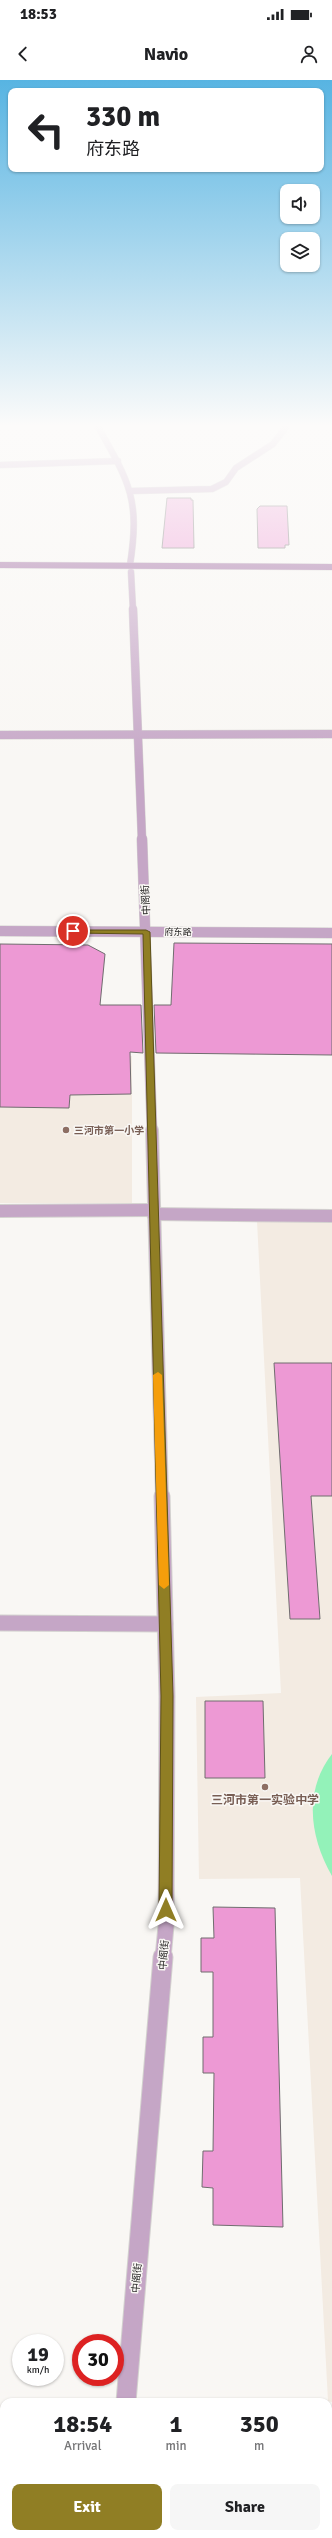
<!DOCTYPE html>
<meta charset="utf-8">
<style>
:root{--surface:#fff;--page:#f6f6f6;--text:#202124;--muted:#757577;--accent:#907e24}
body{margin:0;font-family:Signika,"Noto Sans SC",sans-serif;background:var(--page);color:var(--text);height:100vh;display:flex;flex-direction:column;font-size:15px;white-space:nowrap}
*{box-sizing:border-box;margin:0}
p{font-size:13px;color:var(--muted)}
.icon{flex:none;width:22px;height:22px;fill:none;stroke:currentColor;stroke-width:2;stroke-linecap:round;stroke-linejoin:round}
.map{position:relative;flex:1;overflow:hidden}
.details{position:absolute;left:0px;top:2318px;width:332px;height:140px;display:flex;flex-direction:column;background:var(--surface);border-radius:12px 12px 0 0;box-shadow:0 1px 3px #0004}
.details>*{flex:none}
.guide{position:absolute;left:8px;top:8px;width:316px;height:84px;border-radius:8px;box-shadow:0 1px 3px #0004;background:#fff;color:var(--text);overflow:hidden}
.tools{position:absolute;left:280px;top:104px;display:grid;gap:8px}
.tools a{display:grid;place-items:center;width:40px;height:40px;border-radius:8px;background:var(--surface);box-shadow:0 1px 3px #0004;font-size:20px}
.speed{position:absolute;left:12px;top:2254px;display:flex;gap:8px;font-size:20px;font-weight:700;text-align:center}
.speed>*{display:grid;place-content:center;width:52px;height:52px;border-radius:50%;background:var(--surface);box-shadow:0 1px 3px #0004;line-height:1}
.speed small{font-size:10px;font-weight:400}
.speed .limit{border:6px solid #d22;background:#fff;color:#111}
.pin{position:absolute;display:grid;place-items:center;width:34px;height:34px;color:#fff;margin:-17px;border:2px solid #fff;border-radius:50%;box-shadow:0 1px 4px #0007}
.me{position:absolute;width:44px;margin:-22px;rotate:0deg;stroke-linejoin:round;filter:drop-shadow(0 0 3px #0008)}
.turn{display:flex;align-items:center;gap:14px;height:84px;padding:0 12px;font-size:18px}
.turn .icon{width:52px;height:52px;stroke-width:2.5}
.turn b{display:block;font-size:28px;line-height:34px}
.eta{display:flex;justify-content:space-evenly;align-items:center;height:68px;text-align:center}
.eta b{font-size:24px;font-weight:700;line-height:28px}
.cta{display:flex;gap:8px;margin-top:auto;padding:8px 12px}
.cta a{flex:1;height:46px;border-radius:8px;background:var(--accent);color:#fff;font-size:16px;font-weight:700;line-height:46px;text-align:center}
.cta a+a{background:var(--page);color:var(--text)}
.status{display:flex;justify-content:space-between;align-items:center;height:28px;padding:0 20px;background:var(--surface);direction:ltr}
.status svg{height:11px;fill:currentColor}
header{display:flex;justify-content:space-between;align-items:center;height:52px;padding:0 12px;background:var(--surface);font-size:18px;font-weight:700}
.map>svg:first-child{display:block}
</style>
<div class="status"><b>18:53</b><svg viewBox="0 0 49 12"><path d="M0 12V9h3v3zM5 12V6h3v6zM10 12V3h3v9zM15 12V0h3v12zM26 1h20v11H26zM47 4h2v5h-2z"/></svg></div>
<header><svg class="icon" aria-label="back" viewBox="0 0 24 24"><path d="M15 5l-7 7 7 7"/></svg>Navio<svg class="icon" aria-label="person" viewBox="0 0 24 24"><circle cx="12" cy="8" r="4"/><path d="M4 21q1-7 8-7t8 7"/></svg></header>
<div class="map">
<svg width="332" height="2458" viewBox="0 0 332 2458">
<rect width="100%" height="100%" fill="#f9f7f4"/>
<g fill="#f3ebe2">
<rect x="0" y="976" width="132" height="147"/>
<path d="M257 1141 332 1142V2322L328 2321 300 1798 199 1799 196 1617 281 1613Z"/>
</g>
<path fill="#93f2b9" d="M332 1674V1796C310 1758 303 1711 332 1674Z"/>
<g fill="#ed99d4" stroke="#706d6f">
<path d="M167 418H191V420H193L194 468H162Z"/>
<path d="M260 426H287L289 465H285V468H258L257 429Z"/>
<path d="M174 863 332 864V975L156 973 154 925H171Z"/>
<path d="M0 864 88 865 105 874 100 925H141L143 973 130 972 131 1014 70 1015 69 1028 0 1027Z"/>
<path d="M274 1283H332V1416H311L320 1539H290Z"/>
<path d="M205 1621H263L265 1698H205Z"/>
<path d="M213 1827 275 1828 283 2147 213 2145V2108L202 2107 203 2071H213L214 1993H203V1957H213V1892H201V1858H214Z"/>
</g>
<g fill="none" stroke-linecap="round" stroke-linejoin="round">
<g stroke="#d3d1cf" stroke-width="7">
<g id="minor-far5">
<path d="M98 347C130 403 140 420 130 485"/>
<path d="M0 385 118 381"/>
<path d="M130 411 212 409 226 402 236 388 273 364 286 347"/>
<path d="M131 492 133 530"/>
</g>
</g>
<g stroke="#d3d1cf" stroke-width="9">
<g id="minor-far4">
<path d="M133 529 142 760"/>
<path d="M0 655 332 654"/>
</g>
</g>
<g stroke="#d3d1cf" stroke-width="11">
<g id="minor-far3">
<path d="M142 759 152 1051"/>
<path d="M0 851 332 853"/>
</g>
</g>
<g stroke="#d3d1cf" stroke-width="14">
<g id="minor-far2">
<path d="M152 1050 162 1417"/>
<path d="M0 1131 153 1130"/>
<path d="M153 1134 332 1136"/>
</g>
</g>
<g stroke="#d3d1cf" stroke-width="17">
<g id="minor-far1">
<path d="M162 1416 167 1616 166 1846 163 1878"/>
<path d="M0 1543 165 1544"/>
</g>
</g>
<g stroke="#d3d1cf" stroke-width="21">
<g id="minor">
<path d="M126 2322 163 1877"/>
<path d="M4 2454V2458"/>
</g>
</g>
<g stroke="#d3d1cf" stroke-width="7">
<path id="major-far1" d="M0 485 332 487"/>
</g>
<g stroke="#d3d1cf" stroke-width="21">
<g id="major">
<path d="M0 2388 4 2389"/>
<path d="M328 2425 332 2426"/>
</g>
</g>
<use href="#minor-far5" stroke="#c5a6c6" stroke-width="6"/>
<use href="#minor-far4" stroke="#c5a6c6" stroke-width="8"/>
<use href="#minor-far3" stroke="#c5a6c6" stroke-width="10"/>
<use href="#minor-far2" stroke="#c5a6c6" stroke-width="12"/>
<use href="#minor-far1" stroke="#c5a6c6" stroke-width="15"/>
<use href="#minor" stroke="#c5a6c6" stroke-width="19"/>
<use href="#major-far1" stroke="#99629b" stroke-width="6"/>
<use href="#major" stroke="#99629b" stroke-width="19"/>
</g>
<linearGradient id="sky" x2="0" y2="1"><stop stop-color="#57b4e2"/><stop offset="0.5" stop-color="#fcfbfa"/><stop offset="1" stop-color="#fcfbfa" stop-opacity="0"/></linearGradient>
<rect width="332" height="691" fill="url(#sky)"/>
<path fill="#907e24" stroke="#5e5217" d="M71 850H146L150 852 173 1616 172 1830 166 1836 159 1830 161 1616 143 854 73 853Z"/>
<path fill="#f59e0b" d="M158 1292 162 1295 169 1505 164 1509 159 1505 153 1295Z"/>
<g fill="#8d6e63" stroke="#f9f7f4" stroke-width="1.5">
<circle cx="66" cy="1050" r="4"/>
<circle cx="265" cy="1707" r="4"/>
</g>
<g text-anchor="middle" stroke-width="3" stroke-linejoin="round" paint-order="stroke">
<g font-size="9" fill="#262524" stroke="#f9f7f4">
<text x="178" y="855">府东路</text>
</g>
<g font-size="10" fill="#262524" stroke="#f9f7f4">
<text transform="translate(145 820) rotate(-93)" y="4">中阁街</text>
<text transform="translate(163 1875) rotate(-85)" y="4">中阁街</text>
<text transform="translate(136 2198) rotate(-85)" y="4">中阁街</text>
</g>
<g font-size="10" font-weight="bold" fill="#785e54" stroke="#f9f7f4" text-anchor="start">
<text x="74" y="1054">三河市第一小学</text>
</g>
<g font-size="12" font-weight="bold" fill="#785e54" stroke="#f9f7f4">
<text x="265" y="1724">三河市第一实验中学</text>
</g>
</g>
</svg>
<div class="tools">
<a><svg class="icon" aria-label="sound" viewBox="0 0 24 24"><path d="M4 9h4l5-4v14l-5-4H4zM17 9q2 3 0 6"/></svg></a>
<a><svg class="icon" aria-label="layers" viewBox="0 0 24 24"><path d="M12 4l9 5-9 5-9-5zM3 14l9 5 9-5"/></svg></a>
</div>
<div class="speed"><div>19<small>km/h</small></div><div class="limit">30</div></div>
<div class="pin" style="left:73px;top:851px;background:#d93025"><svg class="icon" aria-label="arrive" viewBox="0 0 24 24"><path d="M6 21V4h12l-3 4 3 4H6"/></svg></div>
<svg class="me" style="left:166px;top:1830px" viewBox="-20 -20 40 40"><path d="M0-17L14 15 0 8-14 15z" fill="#907e24" stroke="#fff" stroke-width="4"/></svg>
<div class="guide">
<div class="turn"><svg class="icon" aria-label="left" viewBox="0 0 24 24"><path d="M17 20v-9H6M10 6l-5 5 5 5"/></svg><div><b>330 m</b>府东路</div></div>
</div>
<section class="details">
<div class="eta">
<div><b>18:54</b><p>Arrival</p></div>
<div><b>1</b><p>min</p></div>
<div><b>350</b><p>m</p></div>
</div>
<div class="cta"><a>Exit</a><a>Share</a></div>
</section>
</div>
